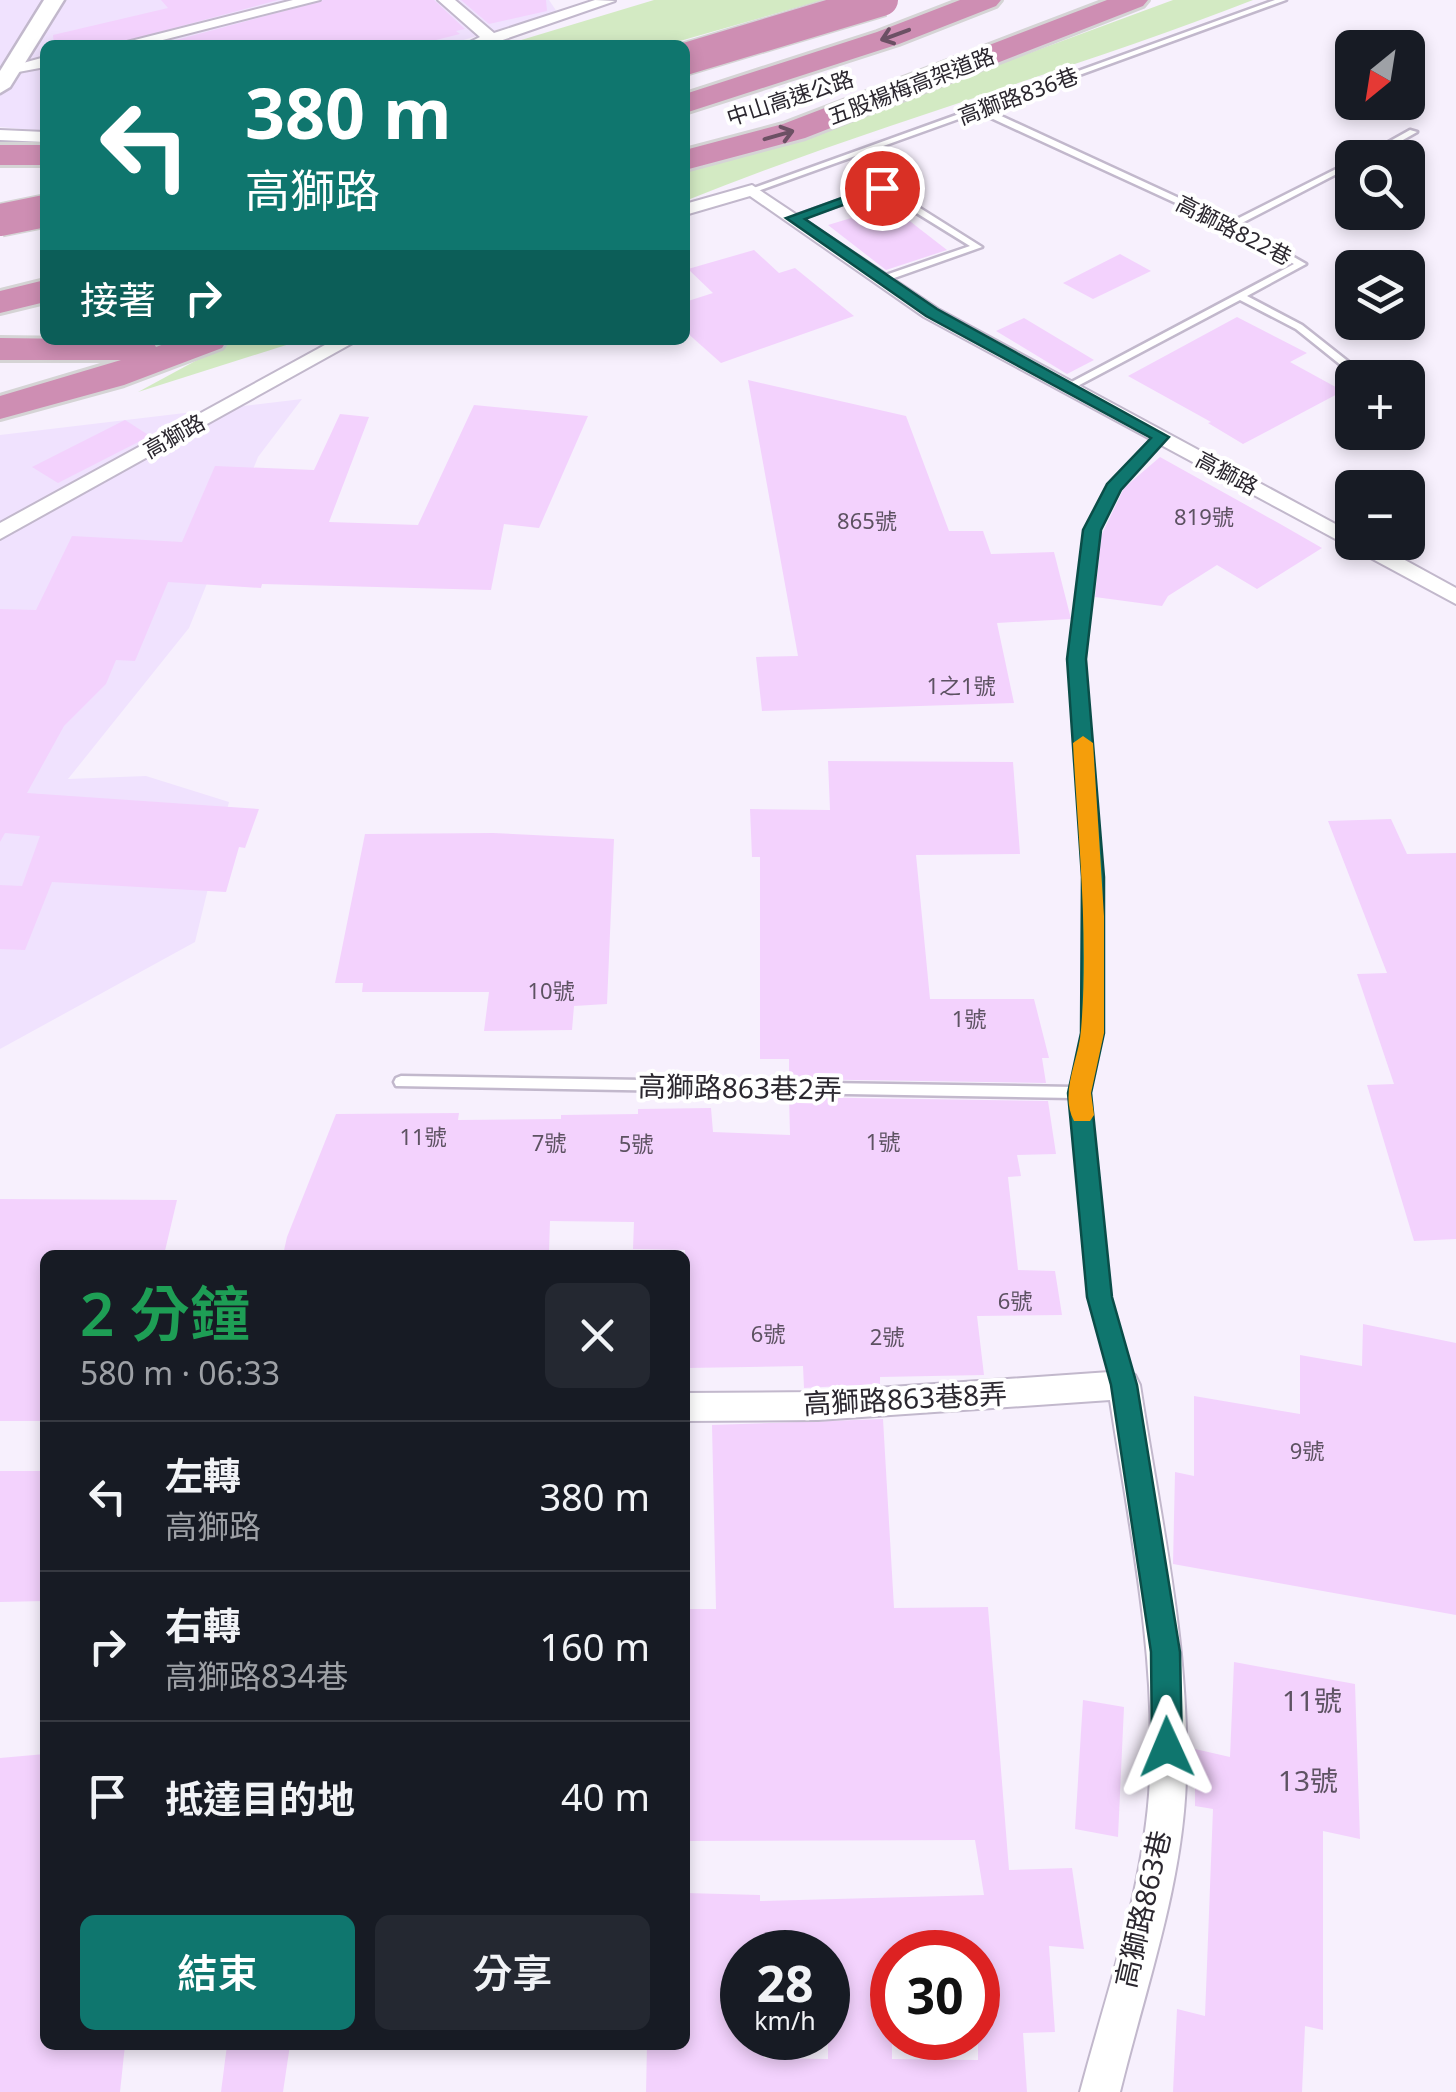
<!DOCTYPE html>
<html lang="zh-TW">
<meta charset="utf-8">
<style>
:root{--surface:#171b24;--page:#242831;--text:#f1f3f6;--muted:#9ea1a6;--line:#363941;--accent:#0f766e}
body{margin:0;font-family:"Noto Sans","Noto Sans TC",sans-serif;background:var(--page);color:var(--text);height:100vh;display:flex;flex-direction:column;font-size:38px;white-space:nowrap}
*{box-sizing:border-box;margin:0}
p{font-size:32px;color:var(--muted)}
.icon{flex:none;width:55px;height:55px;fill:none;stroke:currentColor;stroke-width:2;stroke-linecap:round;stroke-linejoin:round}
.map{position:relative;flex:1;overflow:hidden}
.drawer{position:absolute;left:40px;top:1250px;width:650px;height:800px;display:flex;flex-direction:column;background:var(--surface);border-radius:15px;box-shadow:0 5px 15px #0003}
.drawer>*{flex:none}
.top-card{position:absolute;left:40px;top:40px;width:650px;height:305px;border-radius:15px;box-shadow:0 5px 15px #0003;background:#0f766e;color:#fff;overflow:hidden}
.needle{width:65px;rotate:210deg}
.fabs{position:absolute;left:1335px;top:30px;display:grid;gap:20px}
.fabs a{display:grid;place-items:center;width:90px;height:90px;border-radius:15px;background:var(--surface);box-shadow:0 5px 15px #0003;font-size:50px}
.speed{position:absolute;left:720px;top:1930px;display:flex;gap:20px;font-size:50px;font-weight:700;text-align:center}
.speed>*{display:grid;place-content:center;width:130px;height:130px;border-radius:50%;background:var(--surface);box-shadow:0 5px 15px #0003;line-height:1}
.speed small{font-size:25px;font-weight:400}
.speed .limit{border:15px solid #d22;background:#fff;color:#111}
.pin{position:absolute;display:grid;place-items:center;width:85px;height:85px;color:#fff;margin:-42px;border:5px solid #fff;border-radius:50%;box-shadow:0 2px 10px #0007}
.me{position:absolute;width:110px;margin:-55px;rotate:359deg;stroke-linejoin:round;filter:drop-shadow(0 0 8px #0008)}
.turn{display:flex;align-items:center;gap:35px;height:210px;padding:0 40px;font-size:45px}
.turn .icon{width:130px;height:130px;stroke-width:2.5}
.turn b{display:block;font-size:70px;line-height:85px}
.then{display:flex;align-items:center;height:95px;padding:0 40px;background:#0003;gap:20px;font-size:38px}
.round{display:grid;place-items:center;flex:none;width:105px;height:105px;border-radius:15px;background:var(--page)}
.overview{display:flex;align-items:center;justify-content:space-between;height:170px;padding:0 40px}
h1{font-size:60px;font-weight:600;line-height:75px;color:#1e9e55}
.button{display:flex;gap:20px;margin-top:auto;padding:20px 40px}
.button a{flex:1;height:115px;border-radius:15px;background:var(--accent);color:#fff;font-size:40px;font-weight:600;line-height:115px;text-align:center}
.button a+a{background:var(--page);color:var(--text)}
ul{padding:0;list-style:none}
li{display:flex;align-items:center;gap:30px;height:150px;padding:0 40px;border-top:2px solid var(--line)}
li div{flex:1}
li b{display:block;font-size:38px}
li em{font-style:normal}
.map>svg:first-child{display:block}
</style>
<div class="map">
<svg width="1456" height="2092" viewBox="0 0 1456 2092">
<rect width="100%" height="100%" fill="#f7f0fd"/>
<g fill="#f0e2fe">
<path d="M0 0H549L557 12 447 45H45V131L0 127Z"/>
<path d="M302 399 258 457 189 628 68 779 146 776 229 802 195 942 0 1049V435Z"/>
</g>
<g fill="#d3eac3">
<path d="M654 0H823L666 45H505Z"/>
<path d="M1173 0H1253C1065 73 871 126 685 201V172L829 127Z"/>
<path d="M234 340H302L138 392Z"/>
</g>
<g fill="#f3d2fd" fill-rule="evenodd">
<path d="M161 0H278L111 45H54L53 35 168 8Z"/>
<path d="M324 0H434L465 29 456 31 460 34 416 45H158Z"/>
<path d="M461 0H546L547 11 489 24Z"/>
<path d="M891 206 916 226 947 250 886 270 828 225Z"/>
<path d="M754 250 779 273 795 268 854 316 721 363 685 331V302L713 293 688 269Z"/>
<path d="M1120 254 1151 271 1093 299 1063 283Z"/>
<path d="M1237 317 1307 353 1290 362 1343 391 1243 444 1208 423 1211 422 1128 376Z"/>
<path d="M1024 318 1094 360 1067 374 996 331Z"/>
<path d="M748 380 906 416 949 531H983L991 554 1054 552 1071 619 997 623 1014 703 762 711 756 657 798 656Z"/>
<path d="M474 405 588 416 539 528 504 524 491 590 262 584 261 588 168 582 135 661 116 660 106 684 64 726 27 793 259 809 245 848 239 847 226 892 52 882 25 950 0 949V885L22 886 40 836 5 833 0 842V609L36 610 72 536 182 542 215 466 314 470 340 414 369 417 329 522 418 525Z"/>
<path d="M125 420 150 436 58 483 32 467Z"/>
<path d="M1160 457 1282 525 1322 548 1257 589 1217 565 1168 596 1162 606 1095 597 1101 536 1124 488Z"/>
<path d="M828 761 1013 762 1020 854 916 855 930 999H1034L1049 1058H1042L1046 1083 789 1079V1059H760V857H752L750 809 830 810Z"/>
<path d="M1391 819 1407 854 1456 853V1239L1414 1241 1367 1085 1394 1084 1357 974 1387 973 1328 821Z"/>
<path d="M493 833 614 839 607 1004 574 1006 572 1030 484 1031 489 992H362L363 983H335L365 834Z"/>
<path d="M789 1097 1048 1101 1056 1154 1017 1155 1021 1176 1008 1177 1018 1270 1055 1271 1062 1315 977 1316 984 1375 880 1377V1384L804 1388 803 1366 686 1368 685 1250 633 1249 634 1222 550 1221 549 1252 283 1255 287 1237 336 1114 459 1113 458 1120 561 1119V1115L638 1114V1109L711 1108 713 1132 790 1135Z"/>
<path d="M0 1199 177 1200 164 1255H45V1421H0Z"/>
<path d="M1363 1324 1456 1343V1615L1173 1564 1175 1472 1194 1476V1396L1300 1414V1355L1362 1366Z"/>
<path d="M883 1419 894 1608 988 1607 1009 1870 1072 1868 1084 1949 1049 1946 1055 2032 1023 2033 1027 2092H646L647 2045H685V1893L760 1895V1901L984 1895 975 1840 685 1841V1609H716L712 1425ZM742 1952H828V2059L764 2058 763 2038H742ZM892 1952H978V2060L892 2059Z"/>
<path d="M0 1471H45V1601L0 1602Z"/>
<path d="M1234 1662 1355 1684 1360 1839 1323 1831V2030L1305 2026 1302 2092H1173L1177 2009 1205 2016 1213 1809 1195 1806V1749L1230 1757Z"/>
<path d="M1083 1700 1124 1707 1118 1837 1075 1829Z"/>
<path d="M45 1754V2045H125L120 2092H0V1758Z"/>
<path d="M227 2045H290L283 2092H221Z"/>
</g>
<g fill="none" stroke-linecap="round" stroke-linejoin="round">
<g stroke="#c2b8cc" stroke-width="5">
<g id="service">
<path d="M1275 0H1286L986 109 1231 222 1352 161V166L1238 225 1306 264 1247 296 1302 325 1369 378H1357L1296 329 1240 300 1070 390H1064V386L1294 264 1228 227 978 112 755 192 748 190Z"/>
<path d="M1410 130 1417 132 1371 158H1360Z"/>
<path d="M882 185 885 186 982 247 880 283 877 282V278L970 246 881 191 796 220 789 218Z"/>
<path d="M1161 434 1166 437 1118 489 1097 530 1082 659 1099 877 1100 1033 1087 1093 1107 1297 1132 1385 1130 1390 1124 1392 1118 1390 1116 1385 1091 1297 1073 1098 396 1086 394 1082 396 1078 401 1076 1074 1087 1086 1033 1087 877 1070 659 1087 530 1109 486 1157 435Z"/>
</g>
</g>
<g stroke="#c2b8cc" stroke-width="4">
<g id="minor">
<path d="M293 0H320L143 45H115Z"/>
<path d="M438 0H455L494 33 595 0 615 1 488 45H464L480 37Z"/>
<path d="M45 57V67L13 73 5 68Z"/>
<path d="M0 130 45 132V142L0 140Z"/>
<path d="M752 185 938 309 1352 533V542H1372L1456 588V604L924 317 750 196 685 215V204Z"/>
<path d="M334 340H358L0 539V523Z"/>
<path d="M1124 1371 1135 1375 1140 1385C1160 1515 1190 1647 1186 1779 1183 1884 1145 1990 1120 2092H1080C1107 1990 1145 1885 1150 1779 1156 1652 1129 1525 1110 1400L818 1420 685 1421V1393L818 1392Z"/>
</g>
</g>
<g stroke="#c2b8cc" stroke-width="5">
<path id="tertiary" d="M44 0H64L10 87 0 93V71Z"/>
</g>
<g stroke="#d5d4d5" stroke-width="6">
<g id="motorway">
<path d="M960 0H1001L996 6 899 44 685 113V94L877 32Z"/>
<path d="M1107 0H1148L1143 6 805 138 685 170V150L783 124Z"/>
<rect x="0" y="145" width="45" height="20"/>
<path d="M45 280V302L0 313V291Z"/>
<path d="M0 338 152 340 156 347 175 340H227L222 348 124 385 0 419V396L121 360H0Z"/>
</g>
</g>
<use href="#service" fill="#fff" fill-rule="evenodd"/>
<use href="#minor" fill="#fff" fill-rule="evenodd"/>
<use href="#tertiary" fill="#fff" fill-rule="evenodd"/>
<use href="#motorway" fill="#ce8eb3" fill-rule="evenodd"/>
<g stroke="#d5d4d5" stroke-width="35" stroke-linecap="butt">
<g id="motorway-bridge">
<path d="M685 59 882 0"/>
<path d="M0 220 45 211"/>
</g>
</g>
<use href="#motorway-bridge" stroke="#ce8eb3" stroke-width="32"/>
</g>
<defs><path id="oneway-shaft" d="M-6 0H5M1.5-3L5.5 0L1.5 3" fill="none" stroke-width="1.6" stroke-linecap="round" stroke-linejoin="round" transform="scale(2.5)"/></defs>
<g stroke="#6c5064">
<use href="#oneway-shaft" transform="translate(895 35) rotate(160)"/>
<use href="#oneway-shaft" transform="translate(779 135) rotate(-16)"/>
</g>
<path fill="#0f766e" stroke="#0a4d48" stroke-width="2.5" d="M877 185 889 188 805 219 937 309 1169 437 1121 490 1101 530 1086 659 1104 877V1033L1091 1093 1112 1297 1137 1385 1180 1652 1182 1747 1178 1757 1167 1762 1157 1757 1152 1747 1151 1652 1111 1385 1087 1297 1068 1093 1081 1033 1082 877 1067 659 1083 530 1107 484 1151 438 926 316 786 218Z"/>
<path fill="#f59e0b" d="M1083 736 1093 743 1104 916V1033L1091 1093 1094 1115 1090 1121H1074C1059 1093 1079 1060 1081 1030 1089 935 1078 838 1073 743Z"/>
<g text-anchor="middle" stroke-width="8" stroke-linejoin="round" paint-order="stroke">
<g font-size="22" fill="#2b272f" stroke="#fff">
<text transform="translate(911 86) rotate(-21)" y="8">五股楊梅高架道路</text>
<text transform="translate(1018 96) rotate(-20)" y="8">高獅路836巷</text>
<text transform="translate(790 98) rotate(-18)" y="8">中山高速公路</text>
<text transform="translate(1234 230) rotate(27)" y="8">高獅路822巷</text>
<text transform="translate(174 436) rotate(-29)" y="8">高獅路</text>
<text transform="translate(1227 473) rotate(28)" y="8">高獅路</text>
</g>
<g font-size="22" fill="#5d5262">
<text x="1204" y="525">819號</text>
<text x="867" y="529">865號</text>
<text x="961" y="694">1之1號</text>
<text x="551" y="999">10號</text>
<text x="969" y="1027">1號</text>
<text x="423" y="1145">11號</text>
<text x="883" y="1150">1號</text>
<text x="549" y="1151">7號</text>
<text x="636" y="1152">5號</text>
<text x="1015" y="1309">6號</text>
<text x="768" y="1342">6號</text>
<text x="887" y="1345">2號</text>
<text x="1307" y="1459">9號</text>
</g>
<g font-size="28" fill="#2b272f" stroke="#fff">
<text transform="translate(740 1088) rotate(1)" y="10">高獅路863巷2弄</text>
<text transform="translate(905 1399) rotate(-3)" y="10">高獅路863巷8弄</text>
<text transform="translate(1143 1909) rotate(-77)" y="10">高獅路863巷</text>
</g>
<g font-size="28" fill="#5d5262">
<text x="1312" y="1711">11號</text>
<text x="1308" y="1791">13號</text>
</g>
</g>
</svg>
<div class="fabs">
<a><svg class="needle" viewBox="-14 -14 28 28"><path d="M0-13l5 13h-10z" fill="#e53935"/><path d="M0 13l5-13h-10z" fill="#9ea1a6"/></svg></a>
<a><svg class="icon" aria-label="search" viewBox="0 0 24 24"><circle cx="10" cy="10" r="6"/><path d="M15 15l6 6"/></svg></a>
<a><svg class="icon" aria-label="layers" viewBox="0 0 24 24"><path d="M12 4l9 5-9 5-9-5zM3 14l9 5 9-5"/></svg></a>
<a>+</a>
<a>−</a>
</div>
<div class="speed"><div>28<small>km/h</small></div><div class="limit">30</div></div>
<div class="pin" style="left:882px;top:188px;background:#d93025"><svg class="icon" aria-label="arrive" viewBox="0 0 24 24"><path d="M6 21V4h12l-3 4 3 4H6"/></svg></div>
<svg class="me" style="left:1167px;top:1747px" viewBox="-20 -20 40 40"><path d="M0-17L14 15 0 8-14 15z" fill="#0f766e" stroke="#fff" stroke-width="4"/></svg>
<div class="top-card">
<div class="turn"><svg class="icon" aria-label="left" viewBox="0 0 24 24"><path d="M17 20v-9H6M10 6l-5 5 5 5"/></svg><div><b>380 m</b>高獅路</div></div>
<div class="then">接著<svg class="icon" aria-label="right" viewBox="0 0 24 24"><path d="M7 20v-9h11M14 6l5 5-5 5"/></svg></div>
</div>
<section class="drawer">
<div class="overview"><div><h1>2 分鐘</h1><p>580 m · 06:33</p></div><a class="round"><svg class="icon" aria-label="close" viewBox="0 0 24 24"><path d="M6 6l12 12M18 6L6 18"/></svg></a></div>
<ul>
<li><svg class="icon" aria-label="left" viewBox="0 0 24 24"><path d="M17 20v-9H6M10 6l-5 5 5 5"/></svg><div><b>左轉</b><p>高獅路</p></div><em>380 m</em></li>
<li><svg class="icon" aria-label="right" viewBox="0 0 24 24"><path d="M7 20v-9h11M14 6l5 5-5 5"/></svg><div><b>右轉</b><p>高獅路834巷</p></div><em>160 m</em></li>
<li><svg class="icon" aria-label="arrive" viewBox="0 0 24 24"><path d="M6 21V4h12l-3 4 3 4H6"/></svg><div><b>抵達目的地</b></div><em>40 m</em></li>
</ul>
<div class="button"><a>結束</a><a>分享</a></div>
</section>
</div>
